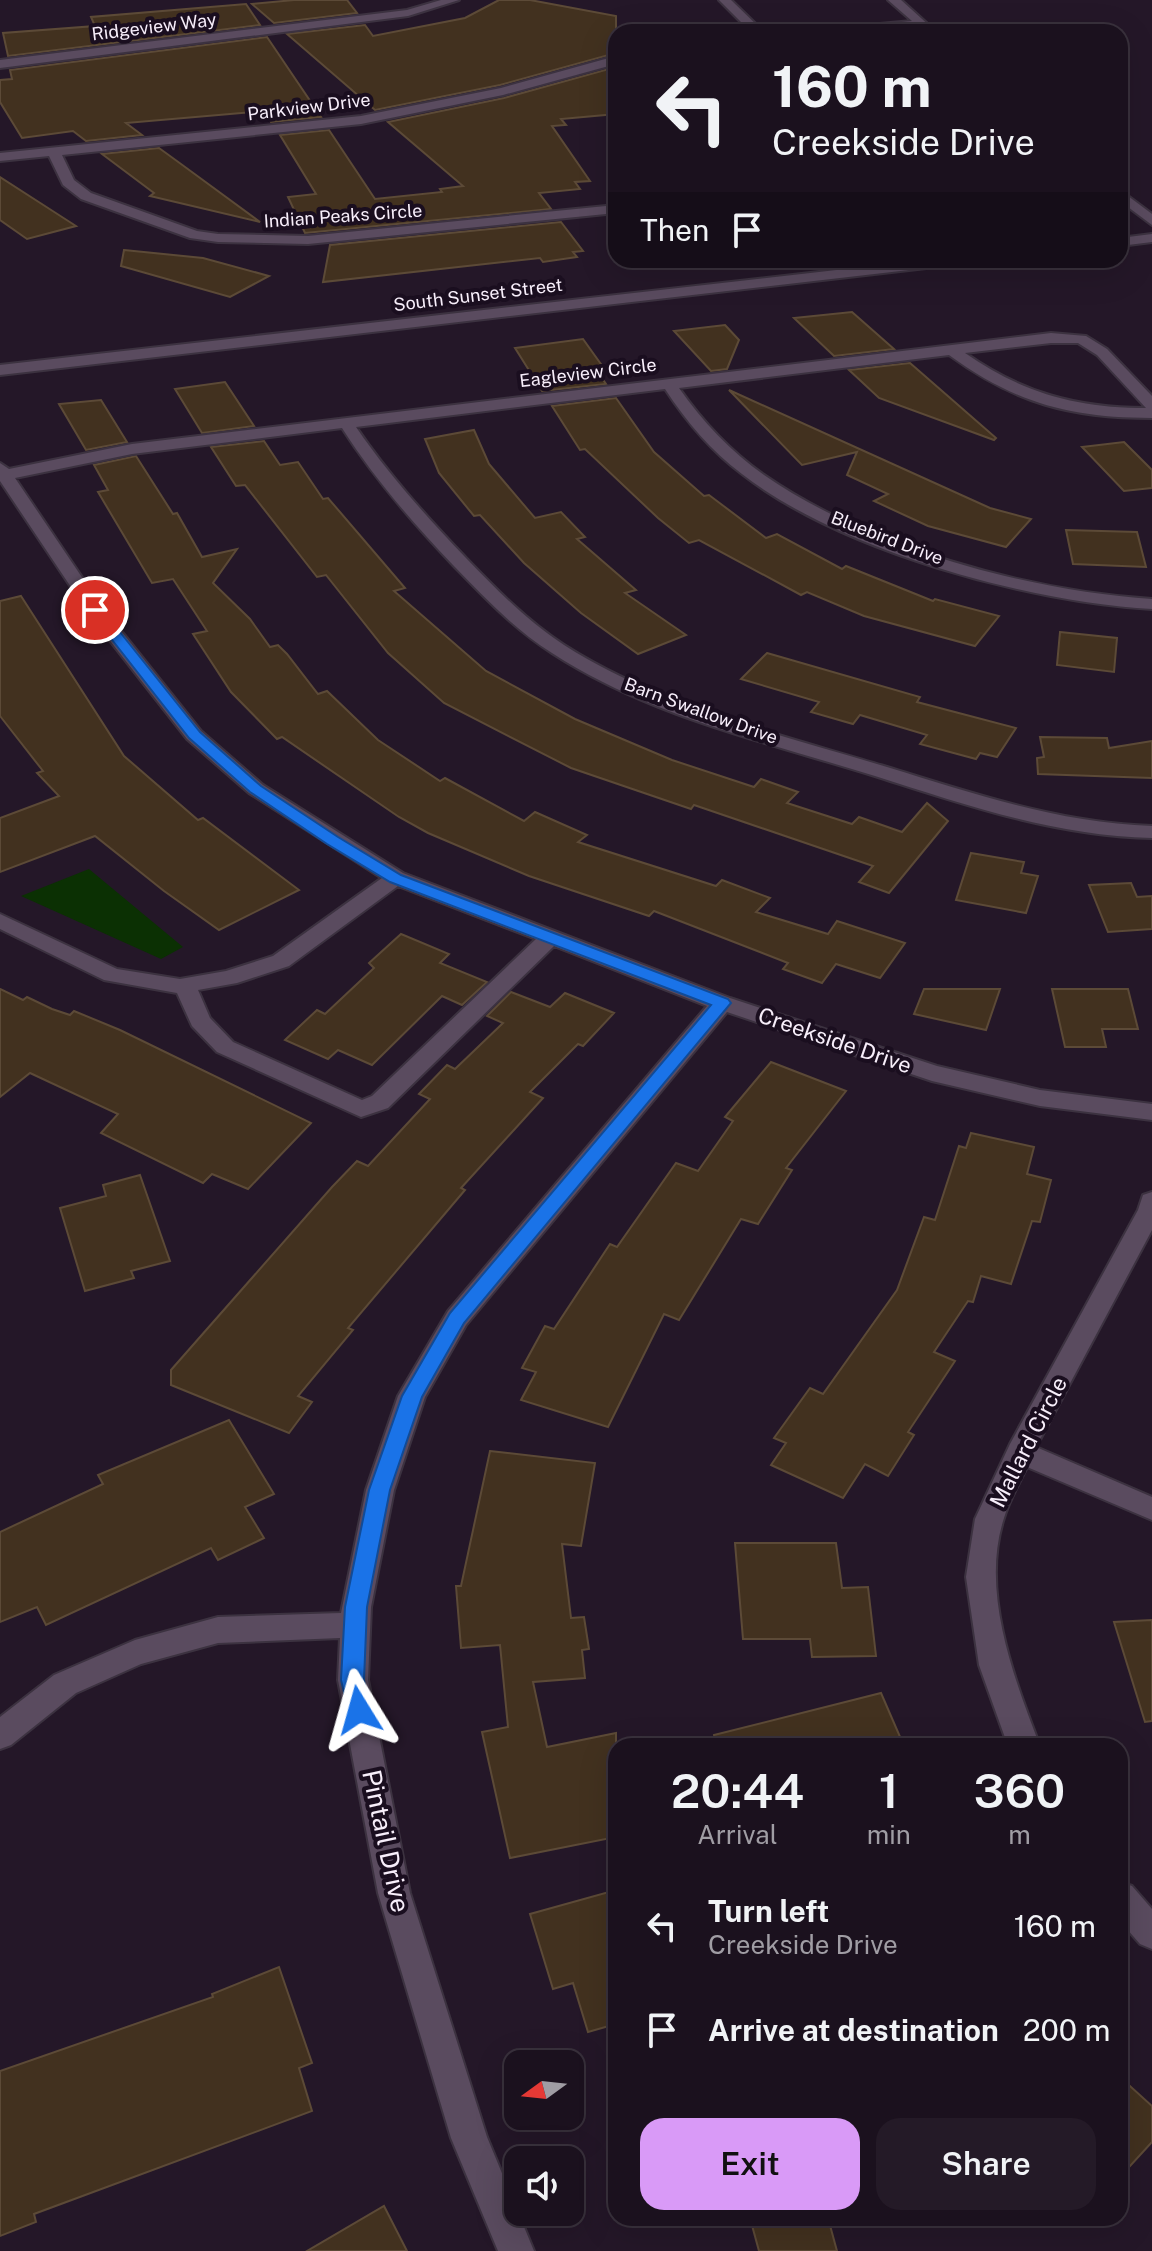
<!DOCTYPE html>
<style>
:root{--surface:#1b111e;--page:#241a27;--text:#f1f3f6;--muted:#a09da4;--line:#39313c;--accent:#d99af7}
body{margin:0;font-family:"Public Sans",sans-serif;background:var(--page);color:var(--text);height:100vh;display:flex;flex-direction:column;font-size:30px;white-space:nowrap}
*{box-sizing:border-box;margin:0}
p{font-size:26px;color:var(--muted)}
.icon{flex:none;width:44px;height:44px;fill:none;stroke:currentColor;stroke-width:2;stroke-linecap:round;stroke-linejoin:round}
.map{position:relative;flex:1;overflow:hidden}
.panel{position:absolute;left:608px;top:1738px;width:520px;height:488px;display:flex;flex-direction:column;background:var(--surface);border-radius:24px;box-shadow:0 8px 32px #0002,0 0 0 2px var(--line)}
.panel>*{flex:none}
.banner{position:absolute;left:608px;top:24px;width:520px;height:244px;border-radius:24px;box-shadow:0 8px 32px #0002,0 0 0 2px var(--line);background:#1b111e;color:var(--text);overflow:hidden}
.needle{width:52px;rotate:255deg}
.buttons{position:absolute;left:504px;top:2050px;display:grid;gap:16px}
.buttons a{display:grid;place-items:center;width:80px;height:80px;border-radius:16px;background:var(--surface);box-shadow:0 8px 32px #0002,0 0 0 2px var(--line);font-size:40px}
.pin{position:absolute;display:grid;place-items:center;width:68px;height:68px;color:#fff;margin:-34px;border:4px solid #fff;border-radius:50%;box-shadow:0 2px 8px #0007}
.me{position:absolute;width:88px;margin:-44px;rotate:352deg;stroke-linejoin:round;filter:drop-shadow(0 0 6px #0008)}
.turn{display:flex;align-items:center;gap:28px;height:168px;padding:0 32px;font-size:36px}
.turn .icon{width:104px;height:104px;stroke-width:2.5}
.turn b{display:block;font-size:56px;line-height:68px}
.then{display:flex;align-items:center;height:76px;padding:0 32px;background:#0003;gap:16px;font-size:30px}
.eta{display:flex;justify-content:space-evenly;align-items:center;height:136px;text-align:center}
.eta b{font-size:48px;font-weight:600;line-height:56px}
.button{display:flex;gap:16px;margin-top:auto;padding:16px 32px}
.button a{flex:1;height:92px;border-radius:24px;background:var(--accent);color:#111;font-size:32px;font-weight:600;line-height:92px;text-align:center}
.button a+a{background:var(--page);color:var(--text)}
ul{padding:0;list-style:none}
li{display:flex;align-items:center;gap:24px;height:104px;padding:0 32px}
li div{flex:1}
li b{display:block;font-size:30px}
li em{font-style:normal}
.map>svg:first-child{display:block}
</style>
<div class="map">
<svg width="1152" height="2251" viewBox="0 0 1152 2251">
<rect width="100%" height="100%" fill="#241728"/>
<path fill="#0b3003" d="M89 869 183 947 161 959 21 896Z"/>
<g fill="#42311f" stroke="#5c4a37" stroke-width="2">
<path d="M294 0H347L357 13 274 23 252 4Z"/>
<path d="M499 0H530L616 16V53L500 85 375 110 287 34 365 25 373 36 465 18Z"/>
<path d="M246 4 260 25 8 56 3 33 95 26 91 17Z"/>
<path d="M267 37 321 117 271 122 265 111 126 123 142 135 86 141 73 131 22 138 0 102V80L12 79 10 70Z"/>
<path d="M616 67V114L561 119 566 125 552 126 590 181 575 182 580 189 539 193 551 209 305 233 288 197 316 194 280 135 329 130 375 199 442 192 440 189 463 186 388 122 504 98Z"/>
<path d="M159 148 181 164 260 222 150 196 154 193 102 154Z"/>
<path d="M0 177 76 226 27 239 0 220Z"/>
<path d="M561 222 583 251 573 252 577 257 543 262 540 258 323 282 330 245Z"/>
<path d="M124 250 203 258 269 276 230 297 121 266Z"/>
<path d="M852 312 894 349 834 356 794 318Z"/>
<path d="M725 325 739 340 727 369 711 371 674 331Z"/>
<path d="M583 339 603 367 595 368 606 384 542 391 515 348Z"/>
<path d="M910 363 996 438 994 440 879 398 849 370Z"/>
<path d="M225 382 254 426 202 433 175 389Z"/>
<path d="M729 390 990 508 1031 519 1006 547 928 526 874 501 888 494 847 475 857 452 802 465Z"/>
<path d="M616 398 654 452 704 496 709 495 766 538 777 534 842 569 846 566 933 601 935 599 999 616 975 646 864 616 807 592 801 595 699 540 689 543 658 518 585 449 580 450 552 406Z"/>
<path d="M101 400 127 442 86 450 59 404Z"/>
<path d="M474 430 489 464 535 518 561 512 585 537 577 539 636 590 625 593 686 635 638 654 581 613 524 563 480 515 474 516 439 473 425 439Z"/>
<path d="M264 441 280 465 298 462 323 499 328 498 405 588 394 591 486 671 575 719 672 760 754 787 761 779 798 792 787 803 852 824 859 817 902 832 927 803 948 821 889 893 859 882 873 866 694 805 691 809 571 768 444 703 388 653 326 575 317 577 245 485 236 486 211 447Z"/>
<path d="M1124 442 1152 470V488L1124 491 1082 447Z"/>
<path d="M136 456 173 514 177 513 202 557 237 549 213 583 250 619 270 647 278 645 287 654 318 694 327 691 378 740 440 781 445 778 524 821 535 812 587 835 578 842 716 886 722 880 770 898 756 912 828 934 837 921 905 943 880 978 836 964 822 983 783 969 788 963 654 911 649 916 529 876 428 833 399 817 282 737 277 739 231 692 193 634 207 631 173 579 152 583 98 492 108 490 94 465Z"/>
<path d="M1066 530 1137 532 1146 567 1073 564Z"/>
<path d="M21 596 124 756 198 820 203 818 299 890 219 930 164 891 95 836 0 872V818L59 796 37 773 43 771 0 716V601Z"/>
<path d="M1060 632 1117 638 1114 672 1057 665Z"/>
<path d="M767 653 920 697 917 702 1016 728 997 757 980 753 976 759 920 744 927 735 860 715 853 724 811 712 819 702 741 679Z"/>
<path d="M1040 737 1107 738 1109 748 1152 741V778L1038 774 1037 758 1044 757Z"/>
<path d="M971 853 1024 862 1021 873 1038 876 1026 913 956 900Z"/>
<path d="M1131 883 1137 897 1152 896V929L1108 932 1089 885Z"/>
<path d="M401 934 449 954 440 963 487 982 462 1005 442 996 372 1065 338 1050 328 1059 285 1040 317 1010 325 1014 374 968 369 963Z"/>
<path d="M0 989 23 1000 27 997 52 1009 70 1015 74 1011 120 1030 311 1123 248 1189 212 1174 203 1183 101 1133 118 1114 30 1073 0 1097Z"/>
<path d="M924 989H1000L986 1030 914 1014Z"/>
<path d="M1052 989H1128L1138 1029H1102L1106 1047H1065Z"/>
<path d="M511 992 550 1007 565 993 614 1013 583 1046 578 1044 530 1092 543 1098 461 1188 465 1190 348 1328 353 1330 298 1396 312 1402 289 1433 171 1385V1370L332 1187 357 1161 368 1166 430 1099 419 1094 447 1065 455 1069 503 1023 487 1016Z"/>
<path d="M771 1062 846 1091 786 1168 792 1170 758 1224 741 1219 679 1320 664 1314 608 1427 521 1400 536 1372 522 1368 545 1326 554 1329 610 1244 617 1247 676 1163 698 1171 733 1121 725 1117Z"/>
<path d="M971 1133 1034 1147 1027 1174 1051 1180 1040 1222 1032 1221 1011 1284 981 1276 973 1302 968 1301 934 1352 955 1361 908 1432 914 1435 888 1476 865 1464 843 1498 771 1465 786 1443 774 1438 810 1388 823 1394 897 1290 924 1217 935 1220 959 1146 966 1148Z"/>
<path d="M140 1175 170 1261 131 1271 134 1278 85 1291 60 1208 106 1196 103 1185Z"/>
<path d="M229 1420 274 1494 245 1507 264 1538 218 1560 211 1548 46 1625 37 1607 0 1622V1532L103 1484 98 1475Z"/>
<path d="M490 1451 595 1463 581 1546 562 1544 571 1618 584 1617 589 1649 582 1650 585 1678 533 1682 547 1747 616 1733V1837L510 1858 482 1732 508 1727 500 1645 461 1648 456 1586H461Z"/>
<path d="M735 1543H836L842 1588 868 1587 876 1656 812 1657 810 1639H743Z"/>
<path d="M1152 1620V1721L1145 1722 1114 1622Z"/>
<path d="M881 1693 904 1746H716L714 1735Z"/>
<path d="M616 1890V2024L588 2032 573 1983 553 1989 530 1914Z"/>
<path d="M279 1967 312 2063 299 2068 312 2111 34 2214 36 2222 0 2236V2071L213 1997 212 1994Z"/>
<path d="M1120 2077 1152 2106V2142L1120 2177Z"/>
<path d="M384 2206 407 2251H307Z"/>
<path d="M750 2218H828L837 2251H759Z"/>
</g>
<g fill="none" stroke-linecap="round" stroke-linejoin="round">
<g stroke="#3c3240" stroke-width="4">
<g id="minor">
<path d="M441 0H459L408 16 0 68V60L407 10Z"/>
<path d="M719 0H731L764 32H751Z"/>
<path d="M888 0H901L932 28 926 31 919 28 820 32 826 29 912 21Z"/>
<path d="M616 56V64L503 95 361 124 62 155 74 180 91 193 197 231 218 234 308 236 616 205V213L308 244 218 242 190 238 81 199 63 185 49 156 0 161V153L361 116 501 88Z"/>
<path d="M1120 190 1152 214V225L1120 201Z"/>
<path d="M1152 234V242L1120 246V238Z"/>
<path d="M924 260H968L961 264 0 375V365Z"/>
<path d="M1051 333 1086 336 1107 349 1152 396V418C1070 418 1015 403 949 355L679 388C702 421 731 452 764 475 868 547 1027 591 1152 599V609C1028 602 841 551 742 474 711 451 686 421 665 389L356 427C388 474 426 516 465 557 497 590 526 620 564 645 661 707 778 734 887 767 975 794 1059 823 1152 826V838C1055 836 966 805 875 776 766 742 649 716 552 653 513 628 485 598 453 565 412 522 374 478 342 428L132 454 15 478 102 607 201 731 263 785 403 873 730 998 937 1066 1040 1090 1152 1104V1120L1040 1106 932 1081 727 1012 466 1325 425 1397 394 1490 371 1607 368 1680 410 1893 487 2137 534 2251H498L451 2138 378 1893 338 1680 340 1638 218 1643 141 1664 76 1693 11 1745 0 1749V1717L54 1675 135 1640 218 1617 341 1613 366 1490 398 1396 448 1311 707 1006 554 946 388 1108 361 1117 217 1052 192 1026 177 993 104 980 0 929V914L117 969 180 979 226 971 273 956 382 878 249 793 187 739 89 614 0 481V463L9 469 132 444ZM1051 343H1078L1097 355 1146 408C1077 408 1022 393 965 353ZM398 886 536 939 372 1096 362 1100 233 1042 210 1018 198 990 237 983 289 966Z"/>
<path d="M1152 1192V1230L1036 1447 1152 1497V1520L1027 1467C1019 1484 1009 1500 1004 1518 980 1591 1014 1678 1040 1746H1008L979 1665 966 1577 975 1519 1010 1444 1138 1210 1143 1195Z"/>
<path d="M1120 1882 1132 1886 1152 1909V1949L1140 1944 1120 1921Z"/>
</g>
</g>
<use href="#minor" fill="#5a4b5f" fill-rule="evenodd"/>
</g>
<path fill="#1a73e8" stroke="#114b97" stroke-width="2" d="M95 605 100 607 200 732 261 786 338 837 401 875 728 999 731 1003 464 1323 422 1397 390 1490 367 1607 364 1680 370 1710 367 1717 359 1720 350 1717 341 1680 345 1607 369 1490 402 1396 450 1313 711 1005 390 882 327 844 250 792 189 738 91 613V607Z"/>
<g text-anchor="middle" stroke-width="8" stroke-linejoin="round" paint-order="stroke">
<g font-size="18" fill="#f7eefa" stroke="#1a0e1f">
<text transform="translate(154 27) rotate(-7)" y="6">Ridgeview Way</text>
<text transform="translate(309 107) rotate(-7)" y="6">Parkview Drive</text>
<text transform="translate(343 216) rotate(-4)" y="6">Indian Peaks Circle</text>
<text transform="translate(478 295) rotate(-7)" y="6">South Sunset Street</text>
<text transform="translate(588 373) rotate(-7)" y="6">Eagleview Circle</text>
<text transform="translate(887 538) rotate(21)" y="6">Bluebird Drive</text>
<text transform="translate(701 711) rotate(20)" y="6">Barn Swallow Drive</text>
</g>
<g font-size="22" fill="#f7eefa" stroke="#1a0e1f">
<text transform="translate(835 1040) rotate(19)" y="8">Creekside Drive</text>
<text transform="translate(1028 1442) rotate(-63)" y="8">Mallard Circle</text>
</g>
<g font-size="26" fill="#f7eefa" stroke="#1a0e1f">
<text transform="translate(386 1841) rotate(78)" y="9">Pintail Drive</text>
</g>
</g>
</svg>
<div class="buttons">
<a><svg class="needle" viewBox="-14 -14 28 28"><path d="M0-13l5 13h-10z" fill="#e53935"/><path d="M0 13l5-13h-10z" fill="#a09da4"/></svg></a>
<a><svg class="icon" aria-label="sound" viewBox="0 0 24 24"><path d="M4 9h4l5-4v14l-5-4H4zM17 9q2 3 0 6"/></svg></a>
</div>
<div class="pin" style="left:95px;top:610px;background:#d93025"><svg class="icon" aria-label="arrive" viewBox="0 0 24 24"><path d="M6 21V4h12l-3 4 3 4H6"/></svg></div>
<svg class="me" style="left:359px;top:1710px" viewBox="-20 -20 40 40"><path d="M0-17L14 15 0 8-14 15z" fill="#1a73e8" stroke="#fff" stroke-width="4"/></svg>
<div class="banner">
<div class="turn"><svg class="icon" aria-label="left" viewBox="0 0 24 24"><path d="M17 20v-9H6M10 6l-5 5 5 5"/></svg><div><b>160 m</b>Creekside Drive</div></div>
<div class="then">Then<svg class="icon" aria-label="arrive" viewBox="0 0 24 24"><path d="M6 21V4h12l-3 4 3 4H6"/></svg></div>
</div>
<section class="panel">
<div class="eta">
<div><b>20:44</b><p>Arrival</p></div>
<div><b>1</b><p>min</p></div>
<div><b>360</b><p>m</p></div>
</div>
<ul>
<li><svg class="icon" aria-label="left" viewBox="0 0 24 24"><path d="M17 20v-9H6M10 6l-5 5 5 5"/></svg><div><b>Turn left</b><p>Creekside Drive</p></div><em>160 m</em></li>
<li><svg class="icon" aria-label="arrive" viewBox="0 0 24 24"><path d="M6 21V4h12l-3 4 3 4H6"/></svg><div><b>Arrive at destination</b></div><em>200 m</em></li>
</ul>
<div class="button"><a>Exit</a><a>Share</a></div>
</section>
</div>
